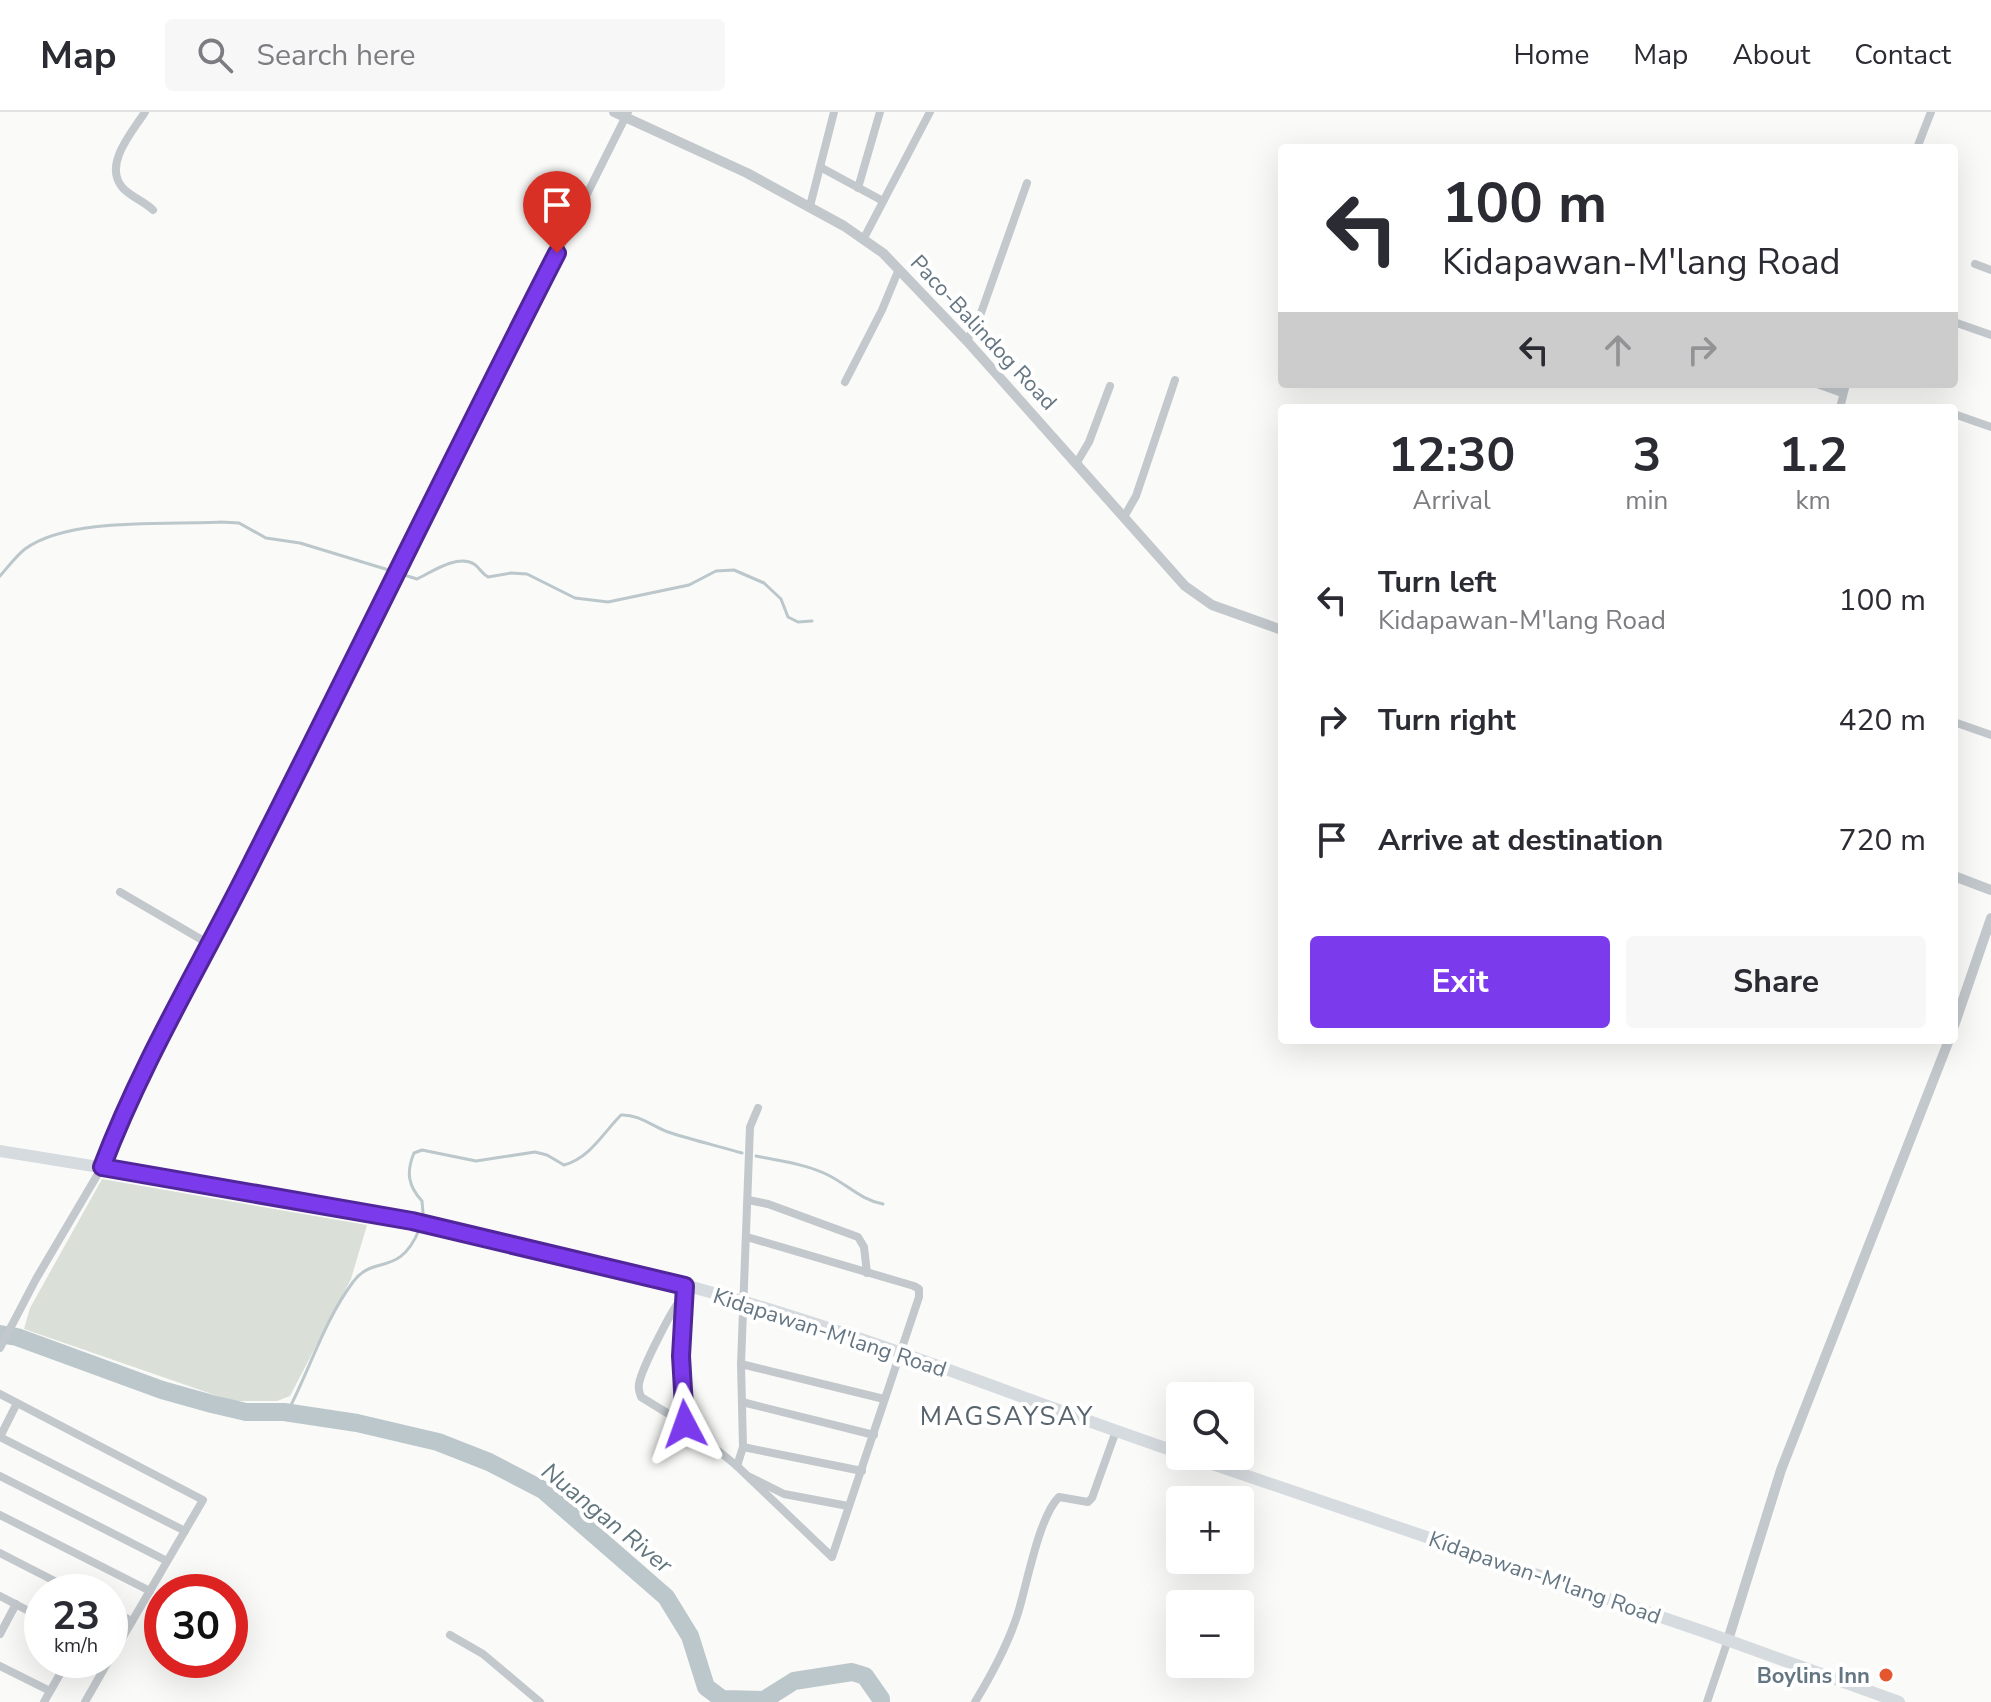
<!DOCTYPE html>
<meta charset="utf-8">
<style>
:root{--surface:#fff;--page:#f7f7f7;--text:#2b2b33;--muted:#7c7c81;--line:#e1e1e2;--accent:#7c3aed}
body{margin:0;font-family:"Nunito Sans",sans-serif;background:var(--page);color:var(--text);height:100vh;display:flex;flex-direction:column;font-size:30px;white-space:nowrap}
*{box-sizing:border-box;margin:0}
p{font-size:26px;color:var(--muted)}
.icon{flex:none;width:44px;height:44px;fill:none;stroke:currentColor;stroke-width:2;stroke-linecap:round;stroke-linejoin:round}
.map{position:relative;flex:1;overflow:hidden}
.side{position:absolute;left:1278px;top:292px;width:680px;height:640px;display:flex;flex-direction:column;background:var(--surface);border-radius:8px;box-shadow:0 8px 32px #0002}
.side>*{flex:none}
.hud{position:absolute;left:1278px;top:32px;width:680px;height:244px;border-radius:8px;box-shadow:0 8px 32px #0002;background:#fff;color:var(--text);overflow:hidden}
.tools{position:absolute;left:1166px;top:1270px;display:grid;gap:16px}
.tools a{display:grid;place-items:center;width:88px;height:88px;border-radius:8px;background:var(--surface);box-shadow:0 8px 32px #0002;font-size:40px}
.speed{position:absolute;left:24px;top:1462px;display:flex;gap:16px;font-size:40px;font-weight:700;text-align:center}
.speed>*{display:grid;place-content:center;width:104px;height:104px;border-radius:50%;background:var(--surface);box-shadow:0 8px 32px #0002;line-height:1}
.speed small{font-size:20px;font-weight:400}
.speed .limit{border:12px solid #d22;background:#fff;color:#111}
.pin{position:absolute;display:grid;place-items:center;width:68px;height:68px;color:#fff;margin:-82px -34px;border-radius:50% 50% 50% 0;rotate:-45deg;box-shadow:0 0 8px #0007}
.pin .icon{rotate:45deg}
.me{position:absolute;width:88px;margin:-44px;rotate:356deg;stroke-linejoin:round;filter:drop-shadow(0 0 6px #0008)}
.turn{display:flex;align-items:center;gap:28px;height:168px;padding:0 32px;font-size:36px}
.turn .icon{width:104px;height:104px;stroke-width:2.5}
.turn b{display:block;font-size:56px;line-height:68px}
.lanes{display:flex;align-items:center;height:76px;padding:0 32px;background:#0003;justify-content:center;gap:40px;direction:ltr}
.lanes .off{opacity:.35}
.eta{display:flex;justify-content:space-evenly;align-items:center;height:136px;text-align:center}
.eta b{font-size:48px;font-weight:700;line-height:56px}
.cta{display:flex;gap:16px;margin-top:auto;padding:16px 32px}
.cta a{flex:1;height:92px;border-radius:8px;background:var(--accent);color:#fff;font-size:32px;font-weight:700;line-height:92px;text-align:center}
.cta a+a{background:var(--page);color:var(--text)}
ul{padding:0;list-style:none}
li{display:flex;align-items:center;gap:24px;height:120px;padding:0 32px}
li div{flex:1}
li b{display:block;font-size:30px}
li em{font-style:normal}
header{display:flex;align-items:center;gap:48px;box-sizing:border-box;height:112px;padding:0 40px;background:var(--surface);border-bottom:2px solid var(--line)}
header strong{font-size:38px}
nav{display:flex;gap:44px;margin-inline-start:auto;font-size:28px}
.search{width:560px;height:72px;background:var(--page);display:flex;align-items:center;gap:20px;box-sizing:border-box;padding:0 28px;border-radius:8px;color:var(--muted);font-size:30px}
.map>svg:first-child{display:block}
</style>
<header>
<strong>Map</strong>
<div class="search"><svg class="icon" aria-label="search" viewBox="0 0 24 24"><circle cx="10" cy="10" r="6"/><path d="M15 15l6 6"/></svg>Search here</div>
<nav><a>Home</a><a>Map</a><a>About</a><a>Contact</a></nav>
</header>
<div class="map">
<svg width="1991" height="1590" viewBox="0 0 1991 1590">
<rect width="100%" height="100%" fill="#fafaf8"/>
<path fill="#dadfd7" d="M102 1067 367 1113 351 1167 290 1284 277 1289H232L24 1217 30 1196Z"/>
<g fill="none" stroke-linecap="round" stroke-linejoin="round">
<g stroke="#bbc7cb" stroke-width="3">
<path d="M401 462 417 467C432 460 457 442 474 452 480 456 481 461 488 465L511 461 527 462 575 486 608 490 689 473 716 459 734 458 764 471 781 487 788 505 798 510 812 509"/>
<path d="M0 464C8 455 16 444 25 437 69 405 167 413 221 410L239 411 266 426 300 431 392 459"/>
<path d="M756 1044C780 1049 806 1052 828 1063 848 1073 861 1088 883 1092"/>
<path d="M423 1101 422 1089C408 1074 406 1060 414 1041L422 1038 476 1049 535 1040 547 1043 564 1053C590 1046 603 1021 621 1003 638 1002 652 1014 668 1020 692 1028 718 1034 742 1041"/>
<path d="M284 1300 291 1293C311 1253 326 1206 353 1170 373 1142 399 1166 419 1118"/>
</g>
<path stroke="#bbc7cb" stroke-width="18" d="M0 1222 17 1225 162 1278 212 1292 246 1300H284L357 1311 438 1330 489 1350 543 1378 666 1485 690 1524 706 1575 722 1587 764 1588 794 1569 852 1560 865 1564 881 1587V1590"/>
<g stroke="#c3c8cc" stroke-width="8">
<path d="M145 0C133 19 103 52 122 75 129 84 144 89 153 98"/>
<path d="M1917 36 1931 0"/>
<path d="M820 55 883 89"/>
<path d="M858 76 880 0"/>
<path d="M810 94 834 0"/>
<path d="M864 126 930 0"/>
<path d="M1975 152 1991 158"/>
<path d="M1954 210 1991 223"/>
<path d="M967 229 981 201 1027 71"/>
<path d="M845 270 882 198 899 157"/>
<path d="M1817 272 1842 281"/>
<path d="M1840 296 1846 272"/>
<path d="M1954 302 1991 315"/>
<path d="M1076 352 1089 330 1110 274"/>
<path d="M1124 405 1136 384 1175 268"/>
<path d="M1954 610 1991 623"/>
<path d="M120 780 209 832"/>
<path d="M748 1088 768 1092 858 1125 864 1135 867 1161"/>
<path d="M683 1185C673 1194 641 1258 639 1272 638 1277 639 1280 641 1285L685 1312 737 1354 832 1445 919 1185V1177L914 1174 747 1125"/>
<path d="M683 1185 681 1244 685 1312"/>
<path d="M0 1236 36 1167 102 1055 132 979 156 933 254 748 628 0"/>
<path d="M741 1252 884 1287"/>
<path d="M0 1282 203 1388 110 1547"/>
<path d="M742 1290 874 1323"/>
<path d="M0 1325 185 1419"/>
<path d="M0 1325 17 1291"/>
<path d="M743 1335 862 1359"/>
<path d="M737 1354 743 1335 741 1252 750 1015 758 996"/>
<path d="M0 1364 167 1449"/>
<path d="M750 1365 784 1382 848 1394"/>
<path d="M0 1403 150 1479"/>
<path d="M0 1441 76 1480"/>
<path d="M0 1484 42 1506"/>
<path d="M110 1498 132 1509"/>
<path d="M0 1522 16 1492"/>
<path d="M450 1523 483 1542 540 1590"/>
<path d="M0 1554 50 1579"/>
<path d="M44 1590 68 1548"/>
<path d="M85 1590 109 1548"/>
<path d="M975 1590C992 1562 1008 1533 1018 1501 1027 1472 1039 1404 1059 1385L1088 1390 1092 1386 1116 1319"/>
<path d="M1707 1590 1728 1528"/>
</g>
<g stroke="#c3c8cc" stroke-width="10">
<path d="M614 0 747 61 844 114 883 141 967 229 1185 474 1212 493 1282 518"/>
<path d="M1954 764 1991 778"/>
<path d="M1954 914 1991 806"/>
<path d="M1728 1528 1781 1358 1949 928"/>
</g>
<g stroke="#d6dbdf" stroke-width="12">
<path d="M0 1039C250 1079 501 1119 745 1190 892 1233 1035 1292 1180 1341"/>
<path d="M1189 1344 1705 1520 1899 1590"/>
</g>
</g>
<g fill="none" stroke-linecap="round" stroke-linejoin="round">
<g stroke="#51269a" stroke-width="20">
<path id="route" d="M557 141C454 342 356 545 254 746 203 849 143 947 102 1055L412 1109 685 1174 681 1244 685 1312"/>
</g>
<use href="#route" stroke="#7c3aed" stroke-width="14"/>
</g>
<circle fill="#e4572e" stroke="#fff" stroke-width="3" cx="1886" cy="1563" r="8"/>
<g text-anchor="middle" stroke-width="8" stroke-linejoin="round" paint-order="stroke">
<g font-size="22" fill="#657683" stroke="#fff">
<text transform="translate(984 220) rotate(47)" y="8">Paco-Balindog Road</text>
<text transform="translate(830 1220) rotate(18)" y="8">Kidapawan-M'lang Road</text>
<text transform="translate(1545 1465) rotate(19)" y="8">Kidapawan-M'lang Road</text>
</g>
<g font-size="22" font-weight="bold" fill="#657683" stroke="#fff" text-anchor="end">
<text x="1870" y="1571">Boylins Inn</text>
</g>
<g font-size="24" font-style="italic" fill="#60757c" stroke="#fff">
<text transform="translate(607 1406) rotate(39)" y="8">Nuangan River</text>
</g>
<g font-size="26" letter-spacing="2" fill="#57646e" stroke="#fff">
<text x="1007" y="1313">MAGSAYSAY</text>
</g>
</g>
</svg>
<div class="tools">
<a><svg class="icon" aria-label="search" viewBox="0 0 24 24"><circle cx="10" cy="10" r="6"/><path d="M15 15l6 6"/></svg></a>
<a>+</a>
<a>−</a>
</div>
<div class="speed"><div>23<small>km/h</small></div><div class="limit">30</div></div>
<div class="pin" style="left:557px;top:141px;background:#d93025"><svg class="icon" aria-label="arrive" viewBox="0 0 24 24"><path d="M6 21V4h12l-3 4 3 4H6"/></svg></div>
<svg class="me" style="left:685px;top:1312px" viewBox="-20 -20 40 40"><path d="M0-17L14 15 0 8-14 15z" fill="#7c3aed" stroke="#fff" stroke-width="4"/></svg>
<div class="hud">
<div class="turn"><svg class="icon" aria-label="left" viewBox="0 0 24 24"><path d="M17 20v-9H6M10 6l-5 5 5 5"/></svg><div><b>100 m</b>Kidapawan-M'lang Road</div></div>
<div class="lanes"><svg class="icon" aria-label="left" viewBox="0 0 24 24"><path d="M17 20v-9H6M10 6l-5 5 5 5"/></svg><svg class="icon off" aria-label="ahead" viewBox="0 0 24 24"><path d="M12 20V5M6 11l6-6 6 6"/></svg><svg class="icon off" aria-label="right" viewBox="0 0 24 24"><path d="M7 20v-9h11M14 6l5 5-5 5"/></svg></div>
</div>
<section class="side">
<div class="eta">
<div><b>12:30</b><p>Arrival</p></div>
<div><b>3</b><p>min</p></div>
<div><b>1.2</b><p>km</p></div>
</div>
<ul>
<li><svg class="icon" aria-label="left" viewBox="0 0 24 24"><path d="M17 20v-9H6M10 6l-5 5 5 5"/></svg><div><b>Turn left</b><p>Kidapawan-M'lang Road</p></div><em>100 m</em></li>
<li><svg class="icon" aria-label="right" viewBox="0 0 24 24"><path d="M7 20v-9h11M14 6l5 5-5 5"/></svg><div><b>Turn right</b></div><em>420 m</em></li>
<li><svg class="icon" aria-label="arrive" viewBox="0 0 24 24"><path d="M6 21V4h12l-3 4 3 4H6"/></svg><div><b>Arrive at destination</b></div><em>720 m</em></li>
</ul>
<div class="cta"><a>Exit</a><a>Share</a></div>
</section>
</div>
